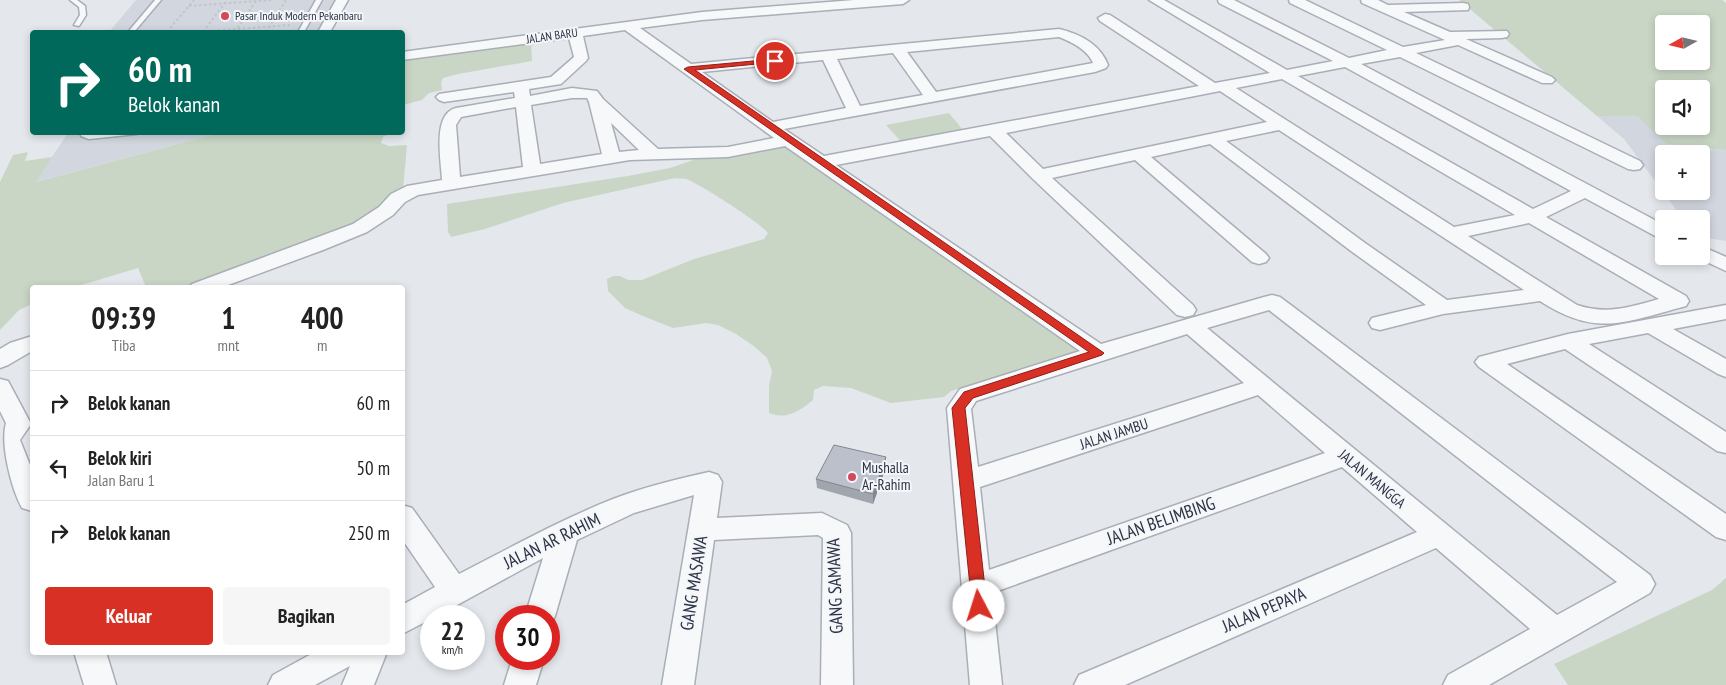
<!DOCTYPE html>
<html lang="id">
<meta charset="utf-8">
<style>
:root{--surface:#fff;--page:#f6f6f6;--text:#222;--muted:#767676;--line:#e0e0e0;--accent:#d93025}
body{margin:0;font-family:"PT Sans Narrow",sans-serif;background:var(--page);color:var(--text);height:100vh;display:flex;flex-direction:column;font-size:19px;white-space:nowrap}
*{box-sizing:border-box;margin:0}
p{font-size:16px;color:var(--muted)}
.icon{flex:none;width:28px;height:28px;fill:none;stroke:currentColor;stroke-width:2;stroke-linecap:round;stroke-linejoin:round}
.map{position:relative;flex:1;overflow:hidden}
.side{position:absolute;left:30px;top:285px;width:375px;height:370px;display:flex;flex-direction:column;background:var(--surface);border-radius:5px;box-shadow:0 2px 8px #0003}
.side>*{flex:none}
.hud{position:absolute;left:30px;top:30px;width:375px;height:105px;border-radius:5px;box-shadow:0 2px 8px #0003;background:#00695c;color:#fff;overflow:hidden}
.needle{width:32px;rotate:262deg}
.buttons{position:absolute;left:1655px;top:15px;display:grid;gap:10px}
.buttons a{display:grid;place-items:center;width:55px;height:55px;border-radius:5px;background:var(--surface);box-shadow:0 2px 8px #0003;font-size:25px}
.speed{position:absolute;left:420px;top:605px;display:flex;gap:10px;font-size:25px;font-weight:700;text-align:center}
.speed>*{display:grid;place-content:center;width:65px;height:65px;border-radius:50%;background:var(--surface);box-shadow:0 2px 8px #0003;line-height:1}
.speed small{font-size:12px;font-weight:400}
.speed .limit{border:8px solid #d22;background:#fff;color:#111}
.pin{position:absolute;display:grid;place-items:center;width:42px;height:42px;color:#fff;margin:-21px;border:2px solid #fff;border-radius:50%;box-shadow:0 1px 5px #0007}
.me{position:absolute;width:55px;margin:-28px;rotate:355deg;stroke-linejoin:round;filter:drop-shadow(0 0 4px #0008)}
.turn{display:flex;align-items:center;gap:18px;height:105px;padding:0 15px;font-size:22px}
.turn .icon{width:65px;height:65px;stroke-width:2.5}
.turn b{display:block;font-size:35px;line-height:42px}
.eta{display:flex;justify-content:space-evenly;align-items:center;height:85px;text-align:center}
.eta b{font-size:30px;font-weight:600;line-height:35px}
.button{display:flex;gap:10px;margin-top:auto;padding:10px 15px}
.button a{flex:1;height:58px;border-radius:5px;background:var(--accent);color:#fff;font-size:20px;font-weight:600;line-height:58px;text-align:center}
.button a+a{background:var(--page);color:var(--text)}
ul{padding:0;list-style:none}
li{display:flex;align-items:center;gap:15px;height:65px;padding:0 15px;border-top:1px solid var(--line)}
li div{flex:1}
li b{display:block;font-size:19px}
li em{font-style:normal}
.map>svg:first-child{display:block}
</style>
<div class="map">
<svg width="1726" height="685" viewBox="0 0 1726 685">
<rect width="100%" height="100%" fill="#e4e7ec"/>
<g fill="#d2d6de" fill-rule="evenodd">
<path d="M136 0H337L318 32H109Z"/>
<path d="M1597 116H1637L1666 144 1726 150V241L1701 237V219H1683L1624 139ZM1664 154H1701V191H1664Z"/>
<path d="M68 133H219L35 182Z"/>
</g>
<g fill="#c9d6c5" fill-rule="evenodd">
<path d="M1459 0H1722L1726 3V150L1666 144 1637 116H1597ZM1664 24H1701V61H1664ZM1664 89H1701V126H1664Z"/>
<path d="M531 40 532 61 458 74 443 78 441 82 442 90 429 93 422 100 403 105V58Z"/>
<path d="M949 113 967 135 906 147 886 125Z"/>
<path d="M219 133H392L383 137 381 143 389 146 407 145 403 189 359 225 274 258 185 287H146L138 268 75 287 32 288V304L19 310 0 330V182L13 155 28 152 25 161 52 157 36 182Z"/>
<path d="M786 143 1084 350 951 391 944 397 891 403 851 388 823 386 814 390 813 400C800 411 786 420 769 413V386L772 371 767 358 755 347 736 334 718 325 706 323 673 328 643 316 625 308 608 291 607 279 613 276H620L628 280H642L694 259 764 239 768 233C762 224 697 182 686 179 683 178 678 179 675 178L563 203 485 229 451 237 448 232 447 204 628 176 670 168 705 156Z"/>
<path d="M1726 578V685H1568L1554 664 1712 590Z"/>
</g>
<g fill="none" stroke-linecap="round" stroke-linejoin="round">
<g stroke="#a9aeb7" stroke-width="3">
<g id="service">
<path d="M70 0H77L85 6 86 15 79 26 74 25 80 15 79 7Z"/>
<path d="M155 0H161L134 32H128Z"/>
<path d="M316 0H322L304 32H298Z"/>
<path d="M81 132H89L90 134 141 132 137 134 89 139 81 136Z"/>
</g>
</g>
<g stroke="#a9aeb7" stroke-width="3">
<g id="minor">
<path d="M336 0H348L330 32H318Z"/>
<path d="M854 0H909L903 4 702 20 640 28 691 64 1059 29C1080 34 1100 44 1108 65L1106 68 1095 72 784 129 824 156 1199 86 1100 21 1098 18 1105 14 1110 15 1215 83 1270 73 1149 0H1164L1287 70 1333 61 1219 3 1218 0H1234L1349 58 1387 50 1290 3 1289 0H1305L1403 47 1445 40 1362 3 1361 0H1378L1388 5 1463 3 1468 4 1469 7 1468 10 1404 12 1450 32 1507 31 1509 34 1507 37 1502 38 1466 39 1552 77 1555 80 1552 83H1542L1458 45 1416 53 1640 161 1643 165 1640 169 1634 170 1628 169 1400 57 1361 64 1664 225V239L1657 237 1585 198 1546 217 1686 296 1689 301 1686 306C1625 322 1597 338 1540 301L1443 314 1380 330 1372 328 1369 323 1372 318 1426 305 1351 251 1210 144 1151 157 1266 254 1269 258 1266 262 1259 264 1252 262 1135 160 1052 178 1193 305 1196 310 1193 315 1185 317 1177 315 1033 179 990 136 836 165 1101 344 1264 297 1272 295 1280 297 1650 575 1655 584 1650 593 1489 685H1443L1448 675 1530 629 1436 548 1125 685H1074L1079 675 1417 532 1342 467 992 593 1002 685H970L947 408 960 389 1080 351 785 146 728 157 630 160 418 195 405 202 393 215 367 232 323 250 220 288H189L192 284 353 224 379 207 391 194 407 186 442 180C441 160 432 114 456 108L515 98 514 92 444 102 439 100 436 97 439 94 551 77 574 57 569 38 402 60V52L702 12ZM625 30 774 138 728 147 658 149 603 99 597 91 572 88 530 96 529 89 561 84 586 61 588 58 583 36ZM1059 37C1072 42 1088 50 1093 63L936 92 907 52ZM893 53 923 95 860 106 837 59ZM823 60 846 108 773 122 702 72ZM1345 67 1571 191 1533 209 1298 76ZM1282 79 1515 215 1454 227 1236 88ZM1220 91 1267 122 1043 169 1006 133ZM572 98H587L589 102 602 154 540 164 531 105ZM516 107 523 167 460 177 456 125 461 117ZM611 123 639 150 619 152ZM1279 130 1524 290 1447 300 1365 243 1226 141ZM1529 223 1659 299C1630 307 1607 315 1577 305L1468 236ZM1269 310 1617 582 1557 615 1207 328ZM1187 334 1244 383 978 467 971 409 976 401ZM1258 395 1325 453 989 570 980 487Z"/>
<path d="M1701 246 1726 257V271L1694 256H1701Z"/>
<path d="M1726 305V319L1673 329 1726 359V377L1718 374 1648 333 1589 344 1726 432V453L1717 451 1565 349 1507 364 1726 514V540L1716 537 1479 367 1475 362 1479 357 1568 334Z"/>
<path d="M32 336V351L8 365 0 368V349L10 343Z"/>
<path d="M0 379 8 381 31 424 20 440 32 470V511L22 508C11 488 0 443 6 423L0 411Z"/>
<path d="M709 472 718 475 722 482 717 518 822 513 847 525 851 533 853 685H821L823 538 818 535 714 540 694 685H662L694 495 634 513 577 540 555 616 551 625 549 626V616H525L543 558 437 616H431V619L402 634V605L435 587 402 539V505L412 508 459 574C510 548 560 520 613 499 644 487 677 479 709 472Z"/>
<path d="M74 652H106L116 685H84Z"/>
<path d="M315 652H387L374 685H342L350 666 315 685H268L273 675Z"/>
<path d="M512 659H544L536 685H504Z"/>
</g>
</g>
<g stroke="#c2c5cb" stroke-width="2" stroke-dasharray="2.5 2.5" stroke-linecap="butt">
<path d="M189 6 272 0"/>
<path d="M167 32 194 0"/>
<path d="M198 32 290 25"/>
<path d="M203 32 227 0"/>
<path d="M235 32 256 1"/>
<path d="M266 32 286 0"/>
</g>
<use href="#service" fill="#f7f8fa" fill-rule="evenodd"/>
<use href="#minor" fill="#f7f8fa" fill-rule="evenodd"/>
</g>
<path fill="#a1a5ae" d="M886 457V467L873 504 817 488 816 479Z"/>
<path fill="#83868d" d="M886 457V467L873 504V494Z"/>
<path fill="#bbc0ca" stroke="#83868d" d="M834 445 886 457 873 494 816 479Z"/>
<path fill="#d93025" stroke="#8d1f18" d="M775 59H778V62L695 70 1104 353 1102 355 973 398 965 408 987 606 985 610 979 612 974 610 972 606 952 408 964 392 1089 352 684 69 688 67Z"/>
<g fill="#d1495b" stroke="#f4f6f9" stroke-width="2">
<circle cx="225" cy="16" r="5"/>
<circle cx="852" cy="477" r="5"/>
</g>
<g text-anchor="middle" stroke-width="4" stroke-linejoin="round" paint-order="stroke">
<g font-size="12" fill="#2b3445" stroke="#f4f6f9" text-anchor="start">
<text x="235" y="20">Pasar Induk Modern Pekanbaru</text>
</g>
<g font-size="12" fill="#2b3445" stroke="#f4f6f9">
<text transform="translate(552 36) rotate(-8)" y="4">JALAN BARU</text>
</g>
<g font-size="15" fill="#2b3445" stroke="#f4f6f9">
<text transform="translate(1114 434) rotate(-18)" y="5">JALAN JAMBU</text>
<text transform="translate(1372 479) rotate(40)" y="5">JALAN MANGGA</text>
</g>
<g font-size="15" fill="#2b3445" stroke="#f4f6f9" text-anchor="start">
<text x="862" y="473">Mushalla<tspan x="862" dy="17">Ar-Rahim</tspan></text>
</g>
<g font-size="18" fill="#2b3445" stroke="#f4f6f9">
<text transform="translate(1161 521) rotate(-19)" y="6">JALAN BELIMBING</text>
<text transform="translate(552 541) rotate(-26)" y="6">JALAN AR RAHIM</text>
<text transform="translate(694 583) rotate(-81)" y="6">GANG MASAWA</text>
<text transform="translate(835 586) rotate(-92)" y="6">GANG SAMAWA</text>
<text transform="translate(1264 610) rotate(-23)" y="6">JALAN PEPAYA</text>
</g>
</g>
</svg>
<div class="buttons">
<a><svg class="needle" viewBox="-14 -14 28 28"><path d="M0-13l5 13h-10z" fill="#e53935"/><path d="M0 13l5-13h-10z" fill="#767676"/></svg></a>
<a><svg class="icon" aria-label="sound" viewBox="0 0 24 24"><path d="M4 9h4l5-4v14l-5-4H4zM17 9q2 3 0 6"/></svg></a>
<a>+</a>
<a>−</a>
</div>
<div class="speed"><div>22<small>km/h</small></div><div class="limit">30</div></div>
<div class="pin" style="left:775px;top:61px;background:#d93025"><svg class="icon" aria-label="arrive" viewBox="0 0 24 24"><path d="M6 21V4h12l-3 4 3 4H6"/></svg></div>
<svg class="me" style="left:979px;top:606px" viewBox="-20 -20 40 40"><circle r="19" fill="#fff"/><path d="M0-13L10 11 0 6-10 11z" fill="#d93025"/></svg>
<div class="hud">
<div class="turn"><svg class="icon" aria-label="right" viewBox="0 0 24 24"><path d="M7 20v-9h11M14 6l5 5-5 5"/></svg><div><b>60 m</b>Belok kanan</div></div>
</div>
<section class="side">
<div class="eta">
<div><b>09:39</b><p>Tiba</p></div>
<div><b>1</b><p>mnt</p></div>
<div><b>400</b><p>m</p></div>
</div>
<ul>
<li><svg class="icon" aria-label="right" viewBox="0 0 24 24"><path d="M7 20v-9h11M14 6l5 5-5 5"/></svg><div><b>Belok kanan</b></div><em>60 m</em></li>
<li><svg class="icon" aria-label="left" viewBox="0 0 24 24"><path d="M17 20v-9H6M10 6l-5 5 5 5"/></svg><div><b>Belok kiri</b><p>Jalan Baru 1</p></div><em>50 m</em></li>
<li><svg class="icon" aria-label="right" viewBox="0 0 24 24"><path d="M7 20v-9h11M14 6l5 5-5 5"/></svg><div><b>Belok kanan</b></div><em>250 m</em></li>
</ul>
<div class="button"><a>Keluar</a><a>Bagikan</a></div>
</section>
</div>
